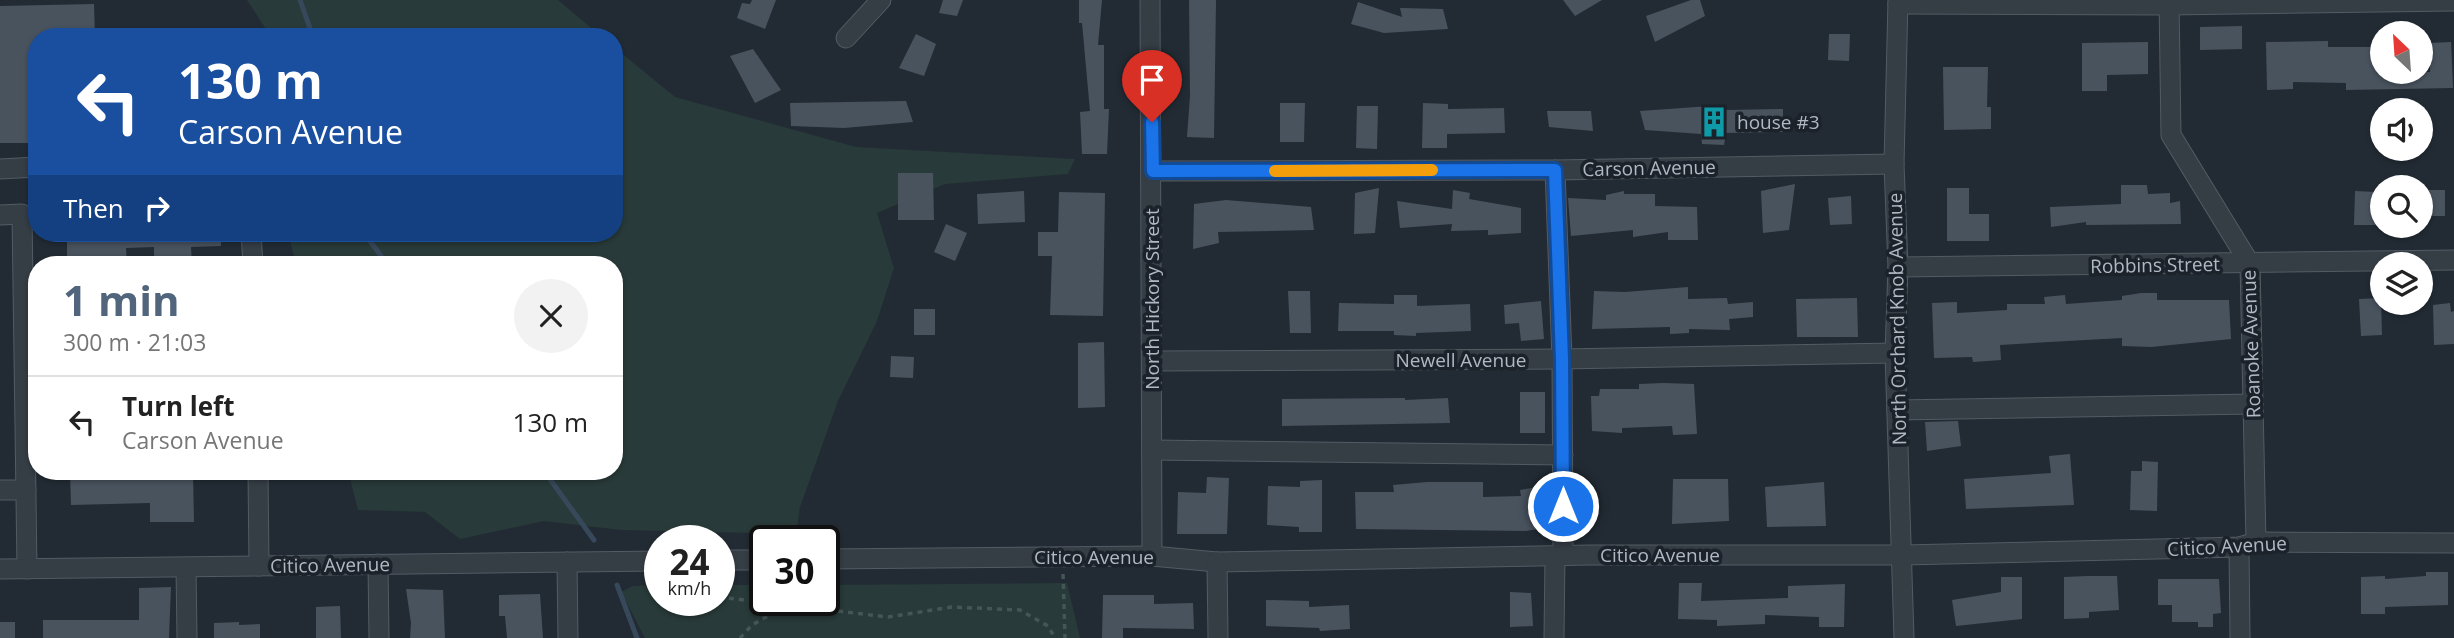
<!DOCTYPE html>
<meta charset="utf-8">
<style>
:root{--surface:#fff;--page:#f2f2f2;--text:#222;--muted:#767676;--line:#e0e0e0;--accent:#51657c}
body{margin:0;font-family:"Open Sans",sans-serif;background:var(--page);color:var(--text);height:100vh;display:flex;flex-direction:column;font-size:26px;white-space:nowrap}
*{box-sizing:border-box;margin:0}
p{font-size:23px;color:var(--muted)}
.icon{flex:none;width:38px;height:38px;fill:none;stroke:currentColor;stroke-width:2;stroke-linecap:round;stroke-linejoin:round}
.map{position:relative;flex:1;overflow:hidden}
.drawer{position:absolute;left:28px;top:256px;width:595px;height:224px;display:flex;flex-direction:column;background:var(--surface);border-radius:28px;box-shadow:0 2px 5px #0004}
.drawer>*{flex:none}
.hud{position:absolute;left:28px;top:28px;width:595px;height:214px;border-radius:28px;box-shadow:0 2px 5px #0004;background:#1a4fa0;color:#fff;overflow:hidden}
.needle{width:46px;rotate:335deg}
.fabs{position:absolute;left:2370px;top:21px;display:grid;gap:14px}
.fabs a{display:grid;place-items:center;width:63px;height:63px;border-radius:50%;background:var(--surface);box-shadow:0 2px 5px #0004;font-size:35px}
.speed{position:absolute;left:644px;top:525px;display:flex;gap:14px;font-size:35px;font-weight:700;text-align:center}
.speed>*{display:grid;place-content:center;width:91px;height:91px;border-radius:50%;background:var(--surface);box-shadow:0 2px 5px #0004;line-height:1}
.speed small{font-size:18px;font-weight:400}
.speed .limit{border:4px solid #111;border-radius:10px;background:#fff;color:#111}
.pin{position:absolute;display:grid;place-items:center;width:60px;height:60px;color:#fff;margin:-72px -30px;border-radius:50% 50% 50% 0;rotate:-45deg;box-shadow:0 0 7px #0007}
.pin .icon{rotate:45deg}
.me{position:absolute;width:77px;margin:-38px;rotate:0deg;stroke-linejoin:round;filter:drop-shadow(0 0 5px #0008)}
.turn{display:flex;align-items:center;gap:24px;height:147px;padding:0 35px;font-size:32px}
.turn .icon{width:91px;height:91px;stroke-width:2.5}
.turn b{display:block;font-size:49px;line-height:60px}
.then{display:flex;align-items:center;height:66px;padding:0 35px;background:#0003;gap:14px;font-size:26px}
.round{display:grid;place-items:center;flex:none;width:74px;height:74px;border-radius:37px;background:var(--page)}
.head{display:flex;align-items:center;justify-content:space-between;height:119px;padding:0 35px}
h1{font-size:42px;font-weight:700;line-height:52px;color:var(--accent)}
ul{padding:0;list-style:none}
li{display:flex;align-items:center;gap:21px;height:91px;padding:0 35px;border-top:2px solid var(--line)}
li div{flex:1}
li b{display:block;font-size:26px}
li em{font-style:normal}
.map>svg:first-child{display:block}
</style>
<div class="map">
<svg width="2454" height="638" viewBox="0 0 2454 638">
<rect width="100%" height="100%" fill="#222b34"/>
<g fill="#283a39">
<path d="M247 0H558L602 37H266V29Z"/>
<path d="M614 47 675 97 856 147 1075 159 1068 174 945 184 877 213 894 268 877 321 838 401 800 507 796 534 621 530 544 521 460 539 425 512 358 510 348 471H614V264H296L288 233H614Z"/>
<path d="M1067 583 1080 638H645L621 592 633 586 660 585V600H719V585H765V600H824V585Z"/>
</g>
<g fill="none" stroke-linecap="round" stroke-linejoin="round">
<g stroke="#37485a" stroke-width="5">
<path d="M300 0 313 37"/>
<path d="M364 233 387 264"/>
<path d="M544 471 594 540"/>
<path d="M617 585 637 638"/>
</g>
</g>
<g fill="#49535e">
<path d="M752 0H776L765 29 737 18 742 3 750 4Z"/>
<path d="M943 0H963L957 16 939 13Z"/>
<path d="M1079 0H1102L1098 45H1104V109H1109L1107 154H1082L1080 112 1090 111 1082 23H1079Z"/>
<path d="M1189 0H1216L1214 138 1187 137 1190 96Z"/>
<path d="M1563 0H1602L1575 16Z"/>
<path d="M1691 0H1700L1705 16 1655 42 1646 16Z"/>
<path d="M1358 2 1402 17 1400 8 1443 9 1448 29 1384 33 1351 24Z"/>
<path d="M94 4 95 37H37V143H0V6Z"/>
<path d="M2242 26V49L2200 50V27Z"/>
<path d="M916 34 936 44 924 76 899 68Z"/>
<path d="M1829 34H1850L1849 61 1828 60Z"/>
<path d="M2328 41V47H2378V72H2430L2429 43 2451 42 2453 88 2346 90V83L2293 82V89L2267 90 2266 42Z"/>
<path d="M2148 42V74L2107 75V91H2082V43Z"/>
<path d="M753 49 781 90 755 103 730 56Z"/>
<path d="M1943 67H1988L1987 107H1991V129L1944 130Z"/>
<path d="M906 101 913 122 844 128 791 126 790 103Z"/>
<path d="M1280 103H1305L1304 142H1280Z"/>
<path d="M1423 103 1448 104V109L1504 108 1505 133 1447 134V148H1422Z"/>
<path d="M1724 105 1725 110 1783 109V132L1726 133 1724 145 1702 144 1701 134 1645 130 1640 111Z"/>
<path d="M1357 106H1378L1377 149 1356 148Z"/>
<path d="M1547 111H1591L1593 131 1549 127Z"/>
<path d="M898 173H933L934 220H898Z"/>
<path d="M1795 184 1789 230 1763 233 1761 191Z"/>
<path d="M2121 185H2147L2148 194 2170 193V203L2180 201 2181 224 2086 225V222L2051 227 2050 207 2121 204Z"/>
<path d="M1379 188 1375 233 1354 234 1355 193Z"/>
<path d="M1947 188H1969V214H1989V241H1947Z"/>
<path d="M1453 190 1470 193 1469 199 1521 208V233L1488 235V230L1451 231 1452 224 1400 228 1397 201 1452 209Z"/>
<rect x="2420" y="190" width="25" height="26"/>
<path d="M1024 191 1025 222 978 224 977 194Z"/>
<path d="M1624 191V194H1655V206L1697 207 1698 240H1668V232L1633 237V230L1571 236 1568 198 1606 200V195Z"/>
<path d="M2355 191 2376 192 2375 225H2354Z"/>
<path d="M1059 192 1105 193 1103 316 1050 315 1052 256H1038V232H1058Z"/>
<path d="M1851 196 1852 224 1830 225 1828 198Z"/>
<path d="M1226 200 1311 207 1314 230 1218 232 1219 243 1193 249 1194 204Z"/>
<path d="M946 224 967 233 955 261 934 252Z"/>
<path d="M67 233H221V246L191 247 192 264H154V247L126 248 127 264H67Z"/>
<path d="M1688 287V299L1727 298 1728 304 1753 302V317L1729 319 1730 330 1689 329V333L1670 334V327L1592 329 1594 291 1625 292Z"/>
<path d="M1288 291H1310L1311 333H1290Z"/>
<path d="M2141 293H2157V300H2229L2231 339 2151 347 2122 346V338L2049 342 2000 345 2001 360 1973 362 1972 357 1934 358 1932 303 1957 302V313L2007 310V304H2045L2044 297 2065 295 2066 304 2122 300V296Z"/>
<path d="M1394 295H1417V306L1470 304 1471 331 1416 333V336L1394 335V331H1338L1339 303 1394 304Z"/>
<path d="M1857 298 1858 337H1797L1796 299Z"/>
<path d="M2381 298 2382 335 2361 336 2359 299Z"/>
<path d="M1541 301 1544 339 1521 341 1519 323 1505 324 1504 305Z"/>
<path d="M2450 303 2451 312 2454 311V344L2434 345 2433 305Z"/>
<rect x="914" y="309" width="21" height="26"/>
<path d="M1104 342 1105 407 1078 408V343Z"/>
<path d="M891 356 914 357 913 378 890 377Z"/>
<path d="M1663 383 1694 384 1697 434 1673 435 1672 426 1622 428V433L1592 431 1591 396H1599L1600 389H1639V384Z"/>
<rect x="1520" y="392" width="25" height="41"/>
<path d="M1405 398V400L1448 398 1450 423 1282 426V399Z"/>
<path d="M1958 421 1961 446 1927 451 1925 422Z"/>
<path d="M2070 454 2074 505 1966 509 1964 479 2051 473 2049 456Z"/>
<path d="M2142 461 2158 462 2157 511 2130 510 2131 471H2142Z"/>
<path d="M70 471H193L194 522H150V503L71 505Z"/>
<path d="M1207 477 1229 478 1227 534H1177L1178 492 1206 493Z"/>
<path d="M1673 479H1728L1729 521 1672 524Z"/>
<path d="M1322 480V532H1299V527L1267 525 1268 486 1300 487V481Z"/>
<path d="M1427 482H1483V497L1521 496 1520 490 1543 486 1550 527 1526 531 1356 529 1355 492H1394L1393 485Z"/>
<path d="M1824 482 1826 526 1767 527 1765 487Z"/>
<path d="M2426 572H2448V605L2385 607V614H2361V577L2385 576V579L2426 576Z"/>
<path d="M2088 576H2117L2119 610 2089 612V618L2064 619V577Z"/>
<path d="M2001 577H2022V619L1956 626 1952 600 2001 592Z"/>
<path d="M2158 579H2219L2221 613 2213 614V627H2198V622H2172V605H2158Z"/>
<path d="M1679 583H1702L1701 601 1788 598V586L1845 584 1844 627H1819V617L1765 615V624L1717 626V620L1678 619Z"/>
<path d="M171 587 169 638H43V620H139V588Z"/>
<path d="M406 589 443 590 445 638H410L411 623Z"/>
<path d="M1510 592 1531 593 1533 626 1510 627Z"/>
<path d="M540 594 543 638H507L505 616H499V595Z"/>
<path d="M1103 595H1154V604L1193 603 1194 629 1123 628V638H1102Z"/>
<path d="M1266 600 1309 601V607L1349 605 1350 629 1320 631 1319 628 1266 626Z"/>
<path d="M340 606 341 638H316V607Z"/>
<rect x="0" y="622" width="15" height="16"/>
<path d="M239 622V625L260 624V638H214V623Z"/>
</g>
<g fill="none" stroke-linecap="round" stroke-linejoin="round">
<g stroke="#535b63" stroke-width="21">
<g id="minor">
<path d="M1150 0 1152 556"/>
<path d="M1898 0 1894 164 1898 267 1895 353 1904 638"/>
<path d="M2169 0 2171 135 2250 264 2256 542"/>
<path d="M1898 4 2169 5 2454 1"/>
<path d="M846 38 881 0"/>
<path d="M0 169 37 167"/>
<path d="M1555 170 1562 359 1563 556"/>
<path d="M1153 171 1555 170 1894 164"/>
<path d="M0 215 22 214 27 569"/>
<path d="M251 233 253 264"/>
<path d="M1898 267 2454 260"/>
<path d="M1152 361 1562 359 1895 353"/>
<path d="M1897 410 2253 404"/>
<path d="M1152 450 1563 455"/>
<path d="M258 471 259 566"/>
<path d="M0 490H26"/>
<path d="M2239 547 2240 638"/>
<path d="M824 559 1152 556 1217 562 1590 555H1903L2239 547 2256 542 2454 543"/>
<path d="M719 560H765"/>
<path d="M567 562 568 638"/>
<path d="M1217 562 1218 638"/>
<path d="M378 564 379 638"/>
<path d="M186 567 187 638"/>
<path d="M0 569 660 561"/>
<path d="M1554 638 1555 556"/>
</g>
</g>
<g stroke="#455657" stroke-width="3.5" stroke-dasharray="5 5" stroke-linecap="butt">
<path d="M1063 574 1065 638"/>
<path d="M719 597 888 617 952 607 1020 610 1048 626 1055 638"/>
<path d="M740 638 752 625 784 607"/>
</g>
<use href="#minor" stroke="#353d45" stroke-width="19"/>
</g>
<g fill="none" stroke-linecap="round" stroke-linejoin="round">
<g stroke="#114b97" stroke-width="18">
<path id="route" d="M1152 122 1153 171 1555 170 1562 359 1563 506"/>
</g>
<use href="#route" stroke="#1a73e8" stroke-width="12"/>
<path stroke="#f59e0b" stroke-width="12" d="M1275 171 1432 170"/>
</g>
<defs>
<g id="building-bare" transform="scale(2.415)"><path d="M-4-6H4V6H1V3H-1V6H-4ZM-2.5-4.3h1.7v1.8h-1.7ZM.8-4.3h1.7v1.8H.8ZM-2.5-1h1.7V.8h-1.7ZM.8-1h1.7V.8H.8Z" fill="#0f9aa8" stroke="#1b222a" stroke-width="2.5" paint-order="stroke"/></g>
</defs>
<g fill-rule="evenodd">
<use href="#building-bare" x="1714" y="122"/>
</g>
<g text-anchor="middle" stroke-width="7" stroke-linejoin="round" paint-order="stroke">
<g font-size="19" fill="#b0b8c2" stroke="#1b222a" text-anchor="start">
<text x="1737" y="129">house #3</text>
</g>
<g font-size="19" fill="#b0b8c2" stroke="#1b222a">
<text transform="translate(1649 168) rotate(-1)" y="7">Carson Avenue</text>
<text transform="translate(2155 265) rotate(-1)" y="7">Robbins Street</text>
<text transform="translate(1152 299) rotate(-90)" y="7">North Hickory Street</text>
<text transform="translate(1897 319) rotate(-91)" y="7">North Orchard Knob Avenue</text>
<text transform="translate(2251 344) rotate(-92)" y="7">Roanoke Avenue</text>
<text x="1461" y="367">Newell Avenue</text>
<text transform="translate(2227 546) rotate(-3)" y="7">Citico Avenue</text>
<text x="1660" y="562">Citico Avenue</text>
<text x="1094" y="564">Citico Avenue</text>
<text transform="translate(330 565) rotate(-1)" y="7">Citico Avenue</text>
</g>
</g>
</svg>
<div class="fabs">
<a><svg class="needle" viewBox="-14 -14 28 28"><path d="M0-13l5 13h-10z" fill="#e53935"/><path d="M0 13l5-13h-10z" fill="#767676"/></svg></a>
<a><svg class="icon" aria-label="sound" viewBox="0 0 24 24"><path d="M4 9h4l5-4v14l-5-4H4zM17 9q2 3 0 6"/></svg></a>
<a><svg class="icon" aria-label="search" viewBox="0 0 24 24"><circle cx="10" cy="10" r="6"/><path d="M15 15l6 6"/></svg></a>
<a><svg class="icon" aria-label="layers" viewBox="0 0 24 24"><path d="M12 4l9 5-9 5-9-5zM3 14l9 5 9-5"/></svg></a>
</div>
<div class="speed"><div>24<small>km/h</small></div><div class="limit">30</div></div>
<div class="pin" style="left:1152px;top:122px;background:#d93025"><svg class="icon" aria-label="arrive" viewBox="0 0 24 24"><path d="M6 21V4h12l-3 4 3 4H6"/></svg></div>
<svg class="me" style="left:1563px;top:506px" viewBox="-20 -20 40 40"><circle r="17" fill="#1a73e8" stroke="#fff" stroke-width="3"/><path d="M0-11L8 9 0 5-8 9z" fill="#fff"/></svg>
<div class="hud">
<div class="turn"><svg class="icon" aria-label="left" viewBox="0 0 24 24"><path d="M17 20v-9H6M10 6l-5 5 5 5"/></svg><div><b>130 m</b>Carson Avenue</div></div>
<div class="then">Then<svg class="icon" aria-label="right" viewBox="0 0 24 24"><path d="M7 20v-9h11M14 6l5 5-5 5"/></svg></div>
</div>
<section class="drawer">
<div class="head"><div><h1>1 min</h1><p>300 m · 21:03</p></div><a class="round"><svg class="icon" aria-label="close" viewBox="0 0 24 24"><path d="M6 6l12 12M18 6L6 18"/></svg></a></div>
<ul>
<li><svg class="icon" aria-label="left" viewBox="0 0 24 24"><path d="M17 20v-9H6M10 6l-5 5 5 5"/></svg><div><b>Turn left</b><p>Carson Avenue</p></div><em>130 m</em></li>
</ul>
</section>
</div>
